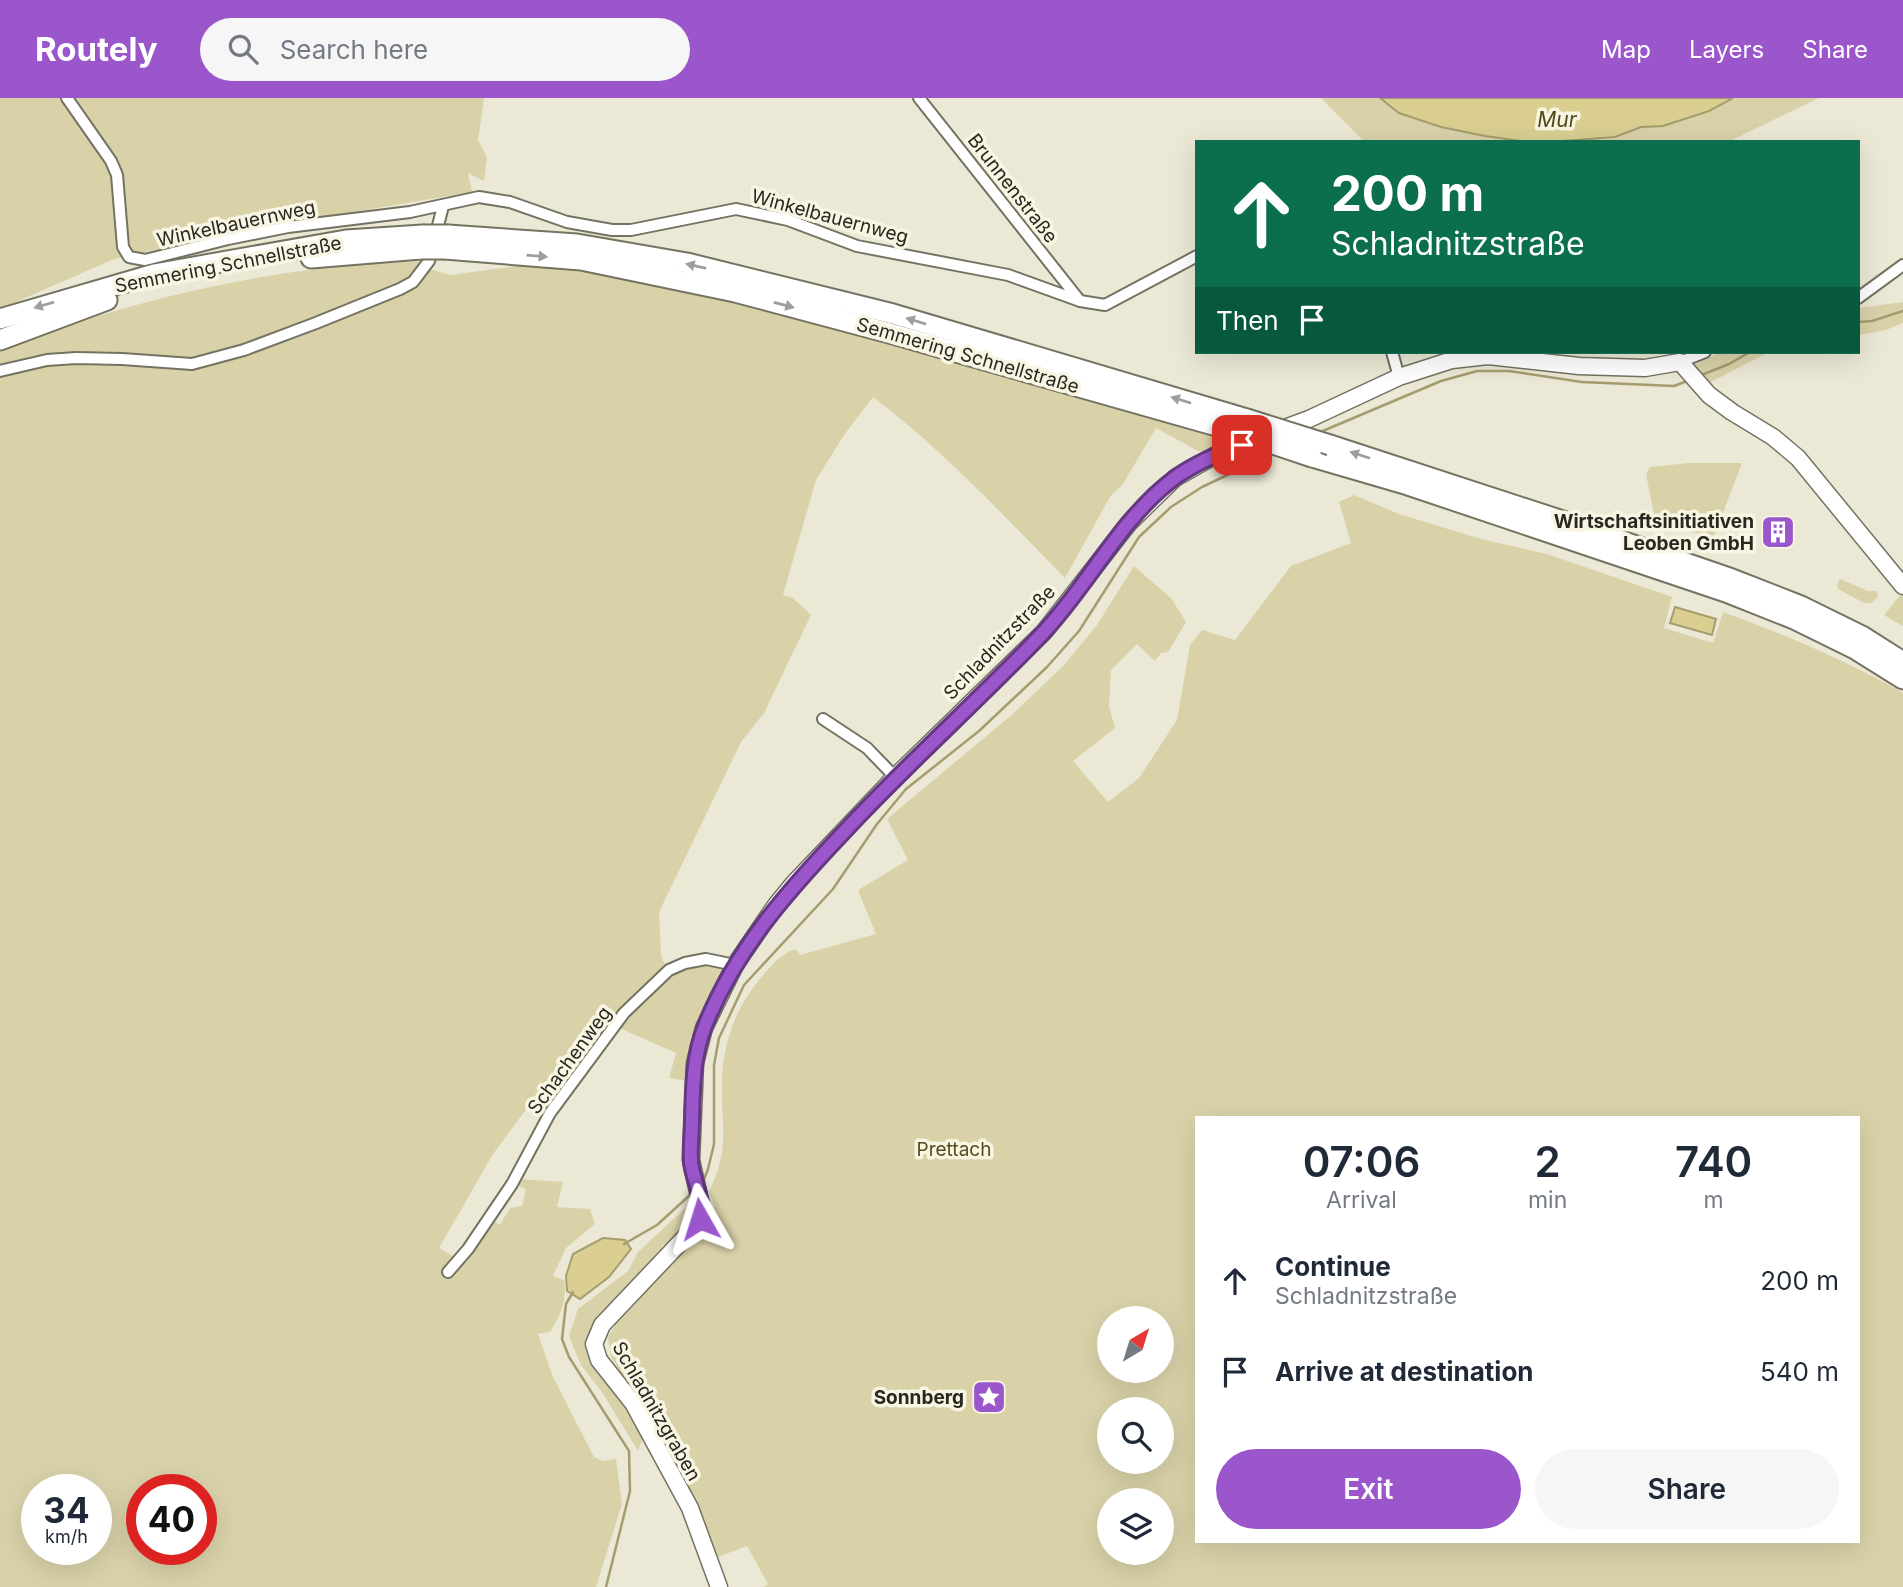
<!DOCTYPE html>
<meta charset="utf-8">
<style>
:root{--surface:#fff;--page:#f6f6f7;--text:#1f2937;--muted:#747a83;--accent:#9b56cb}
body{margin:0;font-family:Inter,sans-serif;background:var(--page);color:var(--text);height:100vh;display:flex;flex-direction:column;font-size:26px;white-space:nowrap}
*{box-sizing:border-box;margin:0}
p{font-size:23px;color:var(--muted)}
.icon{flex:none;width:38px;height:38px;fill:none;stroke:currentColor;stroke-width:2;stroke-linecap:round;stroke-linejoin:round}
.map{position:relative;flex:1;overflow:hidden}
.drawer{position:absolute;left:1195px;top:1018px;width:665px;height:427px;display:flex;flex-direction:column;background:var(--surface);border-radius:0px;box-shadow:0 7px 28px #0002}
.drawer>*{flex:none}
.hud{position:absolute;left:1195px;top:42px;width:665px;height:214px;border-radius:0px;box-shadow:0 7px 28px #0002;background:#0b6e4f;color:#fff;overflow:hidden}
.needle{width:46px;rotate:38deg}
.fabs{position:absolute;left:1097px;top:1208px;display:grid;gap:14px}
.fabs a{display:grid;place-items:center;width:77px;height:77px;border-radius:50%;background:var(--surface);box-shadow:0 7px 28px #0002;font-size:35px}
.speed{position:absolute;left:21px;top:1376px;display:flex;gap:14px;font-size:35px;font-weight:700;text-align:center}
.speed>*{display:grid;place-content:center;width:91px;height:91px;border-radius:50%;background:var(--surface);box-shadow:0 7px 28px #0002;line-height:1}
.speed small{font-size:18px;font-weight:400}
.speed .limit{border:10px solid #d22;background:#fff;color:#111}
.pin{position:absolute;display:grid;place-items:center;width:60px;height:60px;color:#fff;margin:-30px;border-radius:14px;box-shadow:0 4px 10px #0006}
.me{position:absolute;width:77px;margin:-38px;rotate:354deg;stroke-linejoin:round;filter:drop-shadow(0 0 5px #0008)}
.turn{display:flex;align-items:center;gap:24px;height:147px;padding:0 21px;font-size:32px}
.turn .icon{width:91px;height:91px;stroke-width:2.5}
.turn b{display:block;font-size:49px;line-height:60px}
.then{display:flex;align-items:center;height:66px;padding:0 21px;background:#0003;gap:14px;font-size:26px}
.eta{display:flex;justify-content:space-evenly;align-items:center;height:119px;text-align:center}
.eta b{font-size:42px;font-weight:600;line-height:49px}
.cta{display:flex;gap:14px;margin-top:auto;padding:14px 21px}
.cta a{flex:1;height:80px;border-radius:42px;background:var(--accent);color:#fff;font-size:28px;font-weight:600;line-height:80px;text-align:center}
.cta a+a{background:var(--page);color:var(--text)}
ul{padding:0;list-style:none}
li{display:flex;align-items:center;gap:21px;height:91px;padding:0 21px}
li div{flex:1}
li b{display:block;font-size:26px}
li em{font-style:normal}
header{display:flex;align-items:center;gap:42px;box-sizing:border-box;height:98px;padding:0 35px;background:var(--accent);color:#fff}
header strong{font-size:33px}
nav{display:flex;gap:38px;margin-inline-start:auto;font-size:24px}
.search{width:490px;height:63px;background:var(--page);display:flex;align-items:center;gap:18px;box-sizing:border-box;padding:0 24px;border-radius:38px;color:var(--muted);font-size:26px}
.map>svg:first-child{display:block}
</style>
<header>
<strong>Routely</strong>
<div class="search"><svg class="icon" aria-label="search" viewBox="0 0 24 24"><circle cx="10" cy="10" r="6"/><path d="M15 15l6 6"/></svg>Search here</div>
<nav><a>Map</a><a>Layers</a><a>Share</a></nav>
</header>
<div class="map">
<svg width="1903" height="1489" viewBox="0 0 1903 1489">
<rect width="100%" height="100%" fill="#ebe8d5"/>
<g fill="#d9d2a9" fill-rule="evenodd">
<path d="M0 0H484L478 42 487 60 484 83 468 75 472 94 241 133 114 161 0 211Z"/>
<path d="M1321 0H1380L1399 15 1485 38 1528 44H1365Z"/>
<path d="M1733 0H1819L1728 44H1550L1615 39 1641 29 1663 28 1709 13Z"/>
<path d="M429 163 426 170 450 177 539 165 691 189 1235 343 1208 354 1198 353 1156 330 1123 386 1110 399 1065 480C1004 418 943 352 873 299L844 337 816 382 783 497 793 500 811 517 764 615 741 644 659 814 661 857 665 867 610 924 603 921 563 962 493 1056 439 1150 465 1165 494 1123 500 1127 510 1110 522 1108 526 1091 516 1087 520 1081 563 1084 557 1109 590 1111 595 1126 566 1150 553 1178 564 1182C567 1203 561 1216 550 1234L538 1236 553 1279 594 1359 603 1363 616 1361 622 1406 596 1489H0V250C142 200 277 166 429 163ZM37 1391H96V1451H37ZM142 1391H201V1451H142Z"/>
<path d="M1903 204V225L1886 232 1859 237V210Z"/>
<path d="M1720 254H1769L1709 285 1692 268Z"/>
<path d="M1689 365H1742L1714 438 1680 432 1655 421 1646 376 1650 369Z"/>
<path d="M1354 397 1399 416 1481 441 1547 456 1672 499 1664 530 1713 545 1723 514C1786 537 1845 562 1903 595V1489H764L768 1486 747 1448 718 1459 693 1398 671 1357 611 1259 608 1239 621 1217 704 1126 715 1108 709 1094C713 1084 718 1074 720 1064 725 1045 723 1024 722 1005 720 958 729 918 760 881 771 868 780 856 796 851L800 857 876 836 858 792 908 762 887 721 1014 615 1064 567 1097 527 1134 468 1171 500 1186 524 1168 554 1161 555 1155 563 1137 546 1111 572 1109 608 1115 630 1073 663 1108 704 1139 680 1177 622 1190 547 1202 532 1235 542 1291 468 1351 445 1339 404ZM1197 1020H1858V1444H1197ZM1110 1220H1162V1272H1110ZM1110 1311H1162V1363H1110ZM1110 1402H1162V1454H1110Z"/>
<path d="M1840 481 1868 493H1877L1878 498 1872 505H1864L1838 491 1837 486Z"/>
<path d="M1901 496 1903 498V528L1884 517Z"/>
<path d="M708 864 727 869 689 983 669 980 676 955 617 929 671 873Z"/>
<path d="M693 1103 696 1117 673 1143 662 1148V1156L592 1233 644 1337 638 1353 602 1294 581 1267 569 1238 578 1211 628 1173 638 1154Z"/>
</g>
<g fill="#dacf91" stroke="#a59d6f" stroke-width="2">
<path d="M1380 0H1733L1709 13 1663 28 1641 29 1615 39 1550 44H1528L1485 38 1441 29 1399 15Z"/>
<path d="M1675 509 1716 521 1712 537 1670 525Z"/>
<path d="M603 1140 625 1142 631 1151 609 1179 580 1201 567 1193 566 1178 573 1156Z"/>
</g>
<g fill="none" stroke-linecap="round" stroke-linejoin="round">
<g stroke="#a59d6f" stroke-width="2.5">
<path d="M1858 224 1872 223 1903 213"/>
<path d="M1699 278 1729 266 1750 254"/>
<path d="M1318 335 1441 283 1477 273H1509L1582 284 1674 288 1690 282"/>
<path d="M703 1084 708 1071 714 1046V967L719 940 744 887 833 791 877 726 906 691 979 633 1047 569 1079 533 1139 439 1171 409 1202 389 1274 355"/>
<path d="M624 1146 657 1127 691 1096"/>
<path d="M573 1194 566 1206 562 1241 569 1259 629 1353 630 1393 606 1489"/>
</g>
<g stroke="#747261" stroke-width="14">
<g id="street">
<path d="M67 0 111 63 117 77 123 149 129 159 145 162 228 141 288 129 410 114 479 99 510 104 567 124 612 132H631L736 111 788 122 857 148 1008 177 1080 203 1105 207 1197 158"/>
<path d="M919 0 1080 203"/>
<path d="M1858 200 1903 167"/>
<path d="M1392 254 1399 279"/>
<path d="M1680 264 1705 254"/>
<path d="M0 273 47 262 76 260 122 261 192 266 244 252 316 225 400 191 413 184 429 163 443 108"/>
<path d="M823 621 867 650 895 679"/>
<path d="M448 1174 468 1151 512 1086 550 1015 624 915 669 872 685 865 706 861 735 867"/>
</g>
</g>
<g stroke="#747261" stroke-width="19">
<path id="secondary" d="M719 1489 690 1410 633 1305 599 1262 594 1246 602 1227 692 1132 700 1121 702 1112 691 1062 695 965 704 930 735 867 776 807 794 785 895 679 1044 534 1129 425 1175 380 1221 354 1309 321 1399 279 1452 262 1488 258 1579 268 1645 270 1680 264 1709 297 1732 314 1773 339 1798 360 1903 488"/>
</g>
<g stroke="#747261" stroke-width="23">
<g id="highway">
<path d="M448 137 577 146 687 165 893 216 1247 321"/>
<path d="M445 151 581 162 735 194 889 235 1231 332"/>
<path d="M311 160 421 151"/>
<path d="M0 221 154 176 346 142 423 137"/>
<path d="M0 242 107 202"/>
<path d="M1330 347 1572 426 1732 481 1801 508 1862 538 1903 564"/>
<path d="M1312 359 1408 387 1726 494 1794 521 1855 551 1903 581"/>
</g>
</g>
<use href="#street" stroke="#fff" stroke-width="10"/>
<use href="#secondary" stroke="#fff" stroke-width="16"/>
<use href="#highway" stroke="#fff" stroke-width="19"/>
<g stroke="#747261" stroke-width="23" stroke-linecap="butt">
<g id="highway-bridge">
<path d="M423 137H448"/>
<path d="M421 151H445"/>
<path d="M1247 321 1330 347"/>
<path d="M1231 332 1312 359"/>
</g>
</g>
<use href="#highway-bridge" stroke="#fff" stroke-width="19"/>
</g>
<defs><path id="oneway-solid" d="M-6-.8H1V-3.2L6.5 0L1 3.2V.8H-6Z" transform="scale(1.75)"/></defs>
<g fill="#9f9e9b">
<use href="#oneway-solid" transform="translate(537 158) rotate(5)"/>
<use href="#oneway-solid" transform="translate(696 168) rotate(-167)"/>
<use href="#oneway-solid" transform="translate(44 207) rotate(164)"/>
<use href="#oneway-solid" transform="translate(784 207) rotate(15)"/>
<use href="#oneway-solid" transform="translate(916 223) rotate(-163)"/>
<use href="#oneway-solid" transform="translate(1181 302) rotate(-163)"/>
<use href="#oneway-solid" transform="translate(1360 357) rotate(-162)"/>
</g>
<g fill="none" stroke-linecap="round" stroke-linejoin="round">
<g stroke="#653884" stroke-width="18">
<path id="route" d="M700 1121C705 1102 693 1083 691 1064 690 1050 692 1035 692 1021 693 989 693 958 705 928 735 852 788 793 843 735 907 666 977 604 1042 536 1089 487 1120 420 1176 379 1196 365 1219 355 1242 347"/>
</g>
<use href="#route" stroke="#9b56cb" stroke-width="12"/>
</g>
<defs>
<g id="building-square" transform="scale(1.75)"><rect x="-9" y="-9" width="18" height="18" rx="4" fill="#9b56cb" stroke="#f8f5e2"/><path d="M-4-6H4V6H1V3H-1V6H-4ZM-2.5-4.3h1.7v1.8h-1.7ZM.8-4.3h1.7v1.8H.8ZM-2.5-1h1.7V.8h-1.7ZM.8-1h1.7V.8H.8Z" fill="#fff"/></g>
<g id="sight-square" transform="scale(1.75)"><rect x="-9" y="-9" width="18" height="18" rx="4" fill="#9b56cb" stroke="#f8f5e2"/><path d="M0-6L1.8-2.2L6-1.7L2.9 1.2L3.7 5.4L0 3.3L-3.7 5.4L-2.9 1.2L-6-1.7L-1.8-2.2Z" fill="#fff"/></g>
</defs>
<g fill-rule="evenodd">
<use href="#building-square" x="1778" y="434"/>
<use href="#sight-square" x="989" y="1299"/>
</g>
<g text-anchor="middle" stroke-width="7" stroke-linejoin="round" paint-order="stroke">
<g font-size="19" fill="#292720" stroke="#f8f5e2">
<text transform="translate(1013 90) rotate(52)" y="7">Brunnenstraße</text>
<text transform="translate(830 118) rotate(15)" y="7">Winkelbauernweg</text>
<text transform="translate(236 125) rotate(-12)" y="7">Winkelbauernweg</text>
<text transform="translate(228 166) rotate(-11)" y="7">Semmering Schnellstraße</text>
<text transform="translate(968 257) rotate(16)" y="7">Semmering Schnellstraße</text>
<text transform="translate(999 544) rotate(-46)" y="7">Schladnitzstraße</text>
<text transform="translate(569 962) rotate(-54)" y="7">Schachenweg</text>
<text transform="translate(657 1313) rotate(60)" y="7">Schladnitzgraben</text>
</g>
<g font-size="19" font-weight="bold" fill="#292720" stroke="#f8f5e2" text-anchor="end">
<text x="1754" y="430">Wirtschaftsinitiativen<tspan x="1754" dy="22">Leoben GmbH</tspan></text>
<text x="964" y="1306">Sonnberg</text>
</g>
<g font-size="19" fill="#544c1d" stroke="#f8f5e2">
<text x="954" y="1058">Prettach</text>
</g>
<g font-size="21" font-style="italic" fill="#51491a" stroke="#f8f5e2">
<text x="1557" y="29">Mur</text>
</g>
</g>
</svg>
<div class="fabs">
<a><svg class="needle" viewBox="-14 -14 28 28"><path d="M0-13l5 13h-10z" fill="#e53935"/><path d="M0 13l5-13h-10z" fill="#747a83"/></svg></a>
<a><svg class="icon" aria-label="search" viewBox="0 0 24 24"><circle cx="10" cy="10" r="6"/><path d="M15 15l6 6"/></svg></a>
<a><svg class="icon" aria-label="layers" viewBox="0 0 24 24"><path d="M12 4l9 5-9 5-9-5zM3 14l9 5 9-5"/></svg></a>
</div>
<div class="speed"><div>34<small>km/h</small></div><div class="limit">40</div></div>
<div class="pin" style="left:1242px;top:347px;background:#d93025"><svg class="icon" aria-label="arrive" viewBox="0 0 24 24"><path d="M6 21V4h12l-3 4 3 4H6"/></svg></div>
<svg class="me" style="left:700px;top:1121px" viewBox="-20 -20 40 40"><path d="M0-17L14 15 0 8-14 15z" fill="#9b56cb" stroke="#fff" stroke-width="4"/></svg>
<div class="hud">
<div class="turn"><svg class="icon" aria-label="ahead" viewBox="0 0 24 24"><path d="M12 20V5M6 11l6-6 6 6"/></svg><div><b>200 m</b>Schladnitzstraße</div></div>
<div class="then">Then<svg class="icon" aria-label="arrive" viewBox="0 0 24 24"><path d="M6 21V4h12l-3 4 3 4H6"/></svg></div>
</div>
<section class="drawer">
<div class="eta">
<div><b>07:06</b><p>Arrival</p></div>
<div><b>2</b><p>min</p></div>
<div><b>740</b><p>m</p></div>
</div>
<ul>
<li><svg class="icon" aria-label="ahead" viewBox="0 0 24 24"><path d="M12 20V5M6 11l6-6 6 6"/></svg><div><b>Continue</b><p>Schladnitzstraße</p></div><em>200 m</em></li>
<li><svg class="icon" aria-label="arrive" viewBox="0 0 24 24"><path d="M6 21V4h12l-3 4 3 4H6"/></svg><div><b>Arrive at destination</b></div><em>540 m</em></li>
</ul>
<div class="cta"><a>Exit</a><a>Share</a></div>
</section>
</div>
